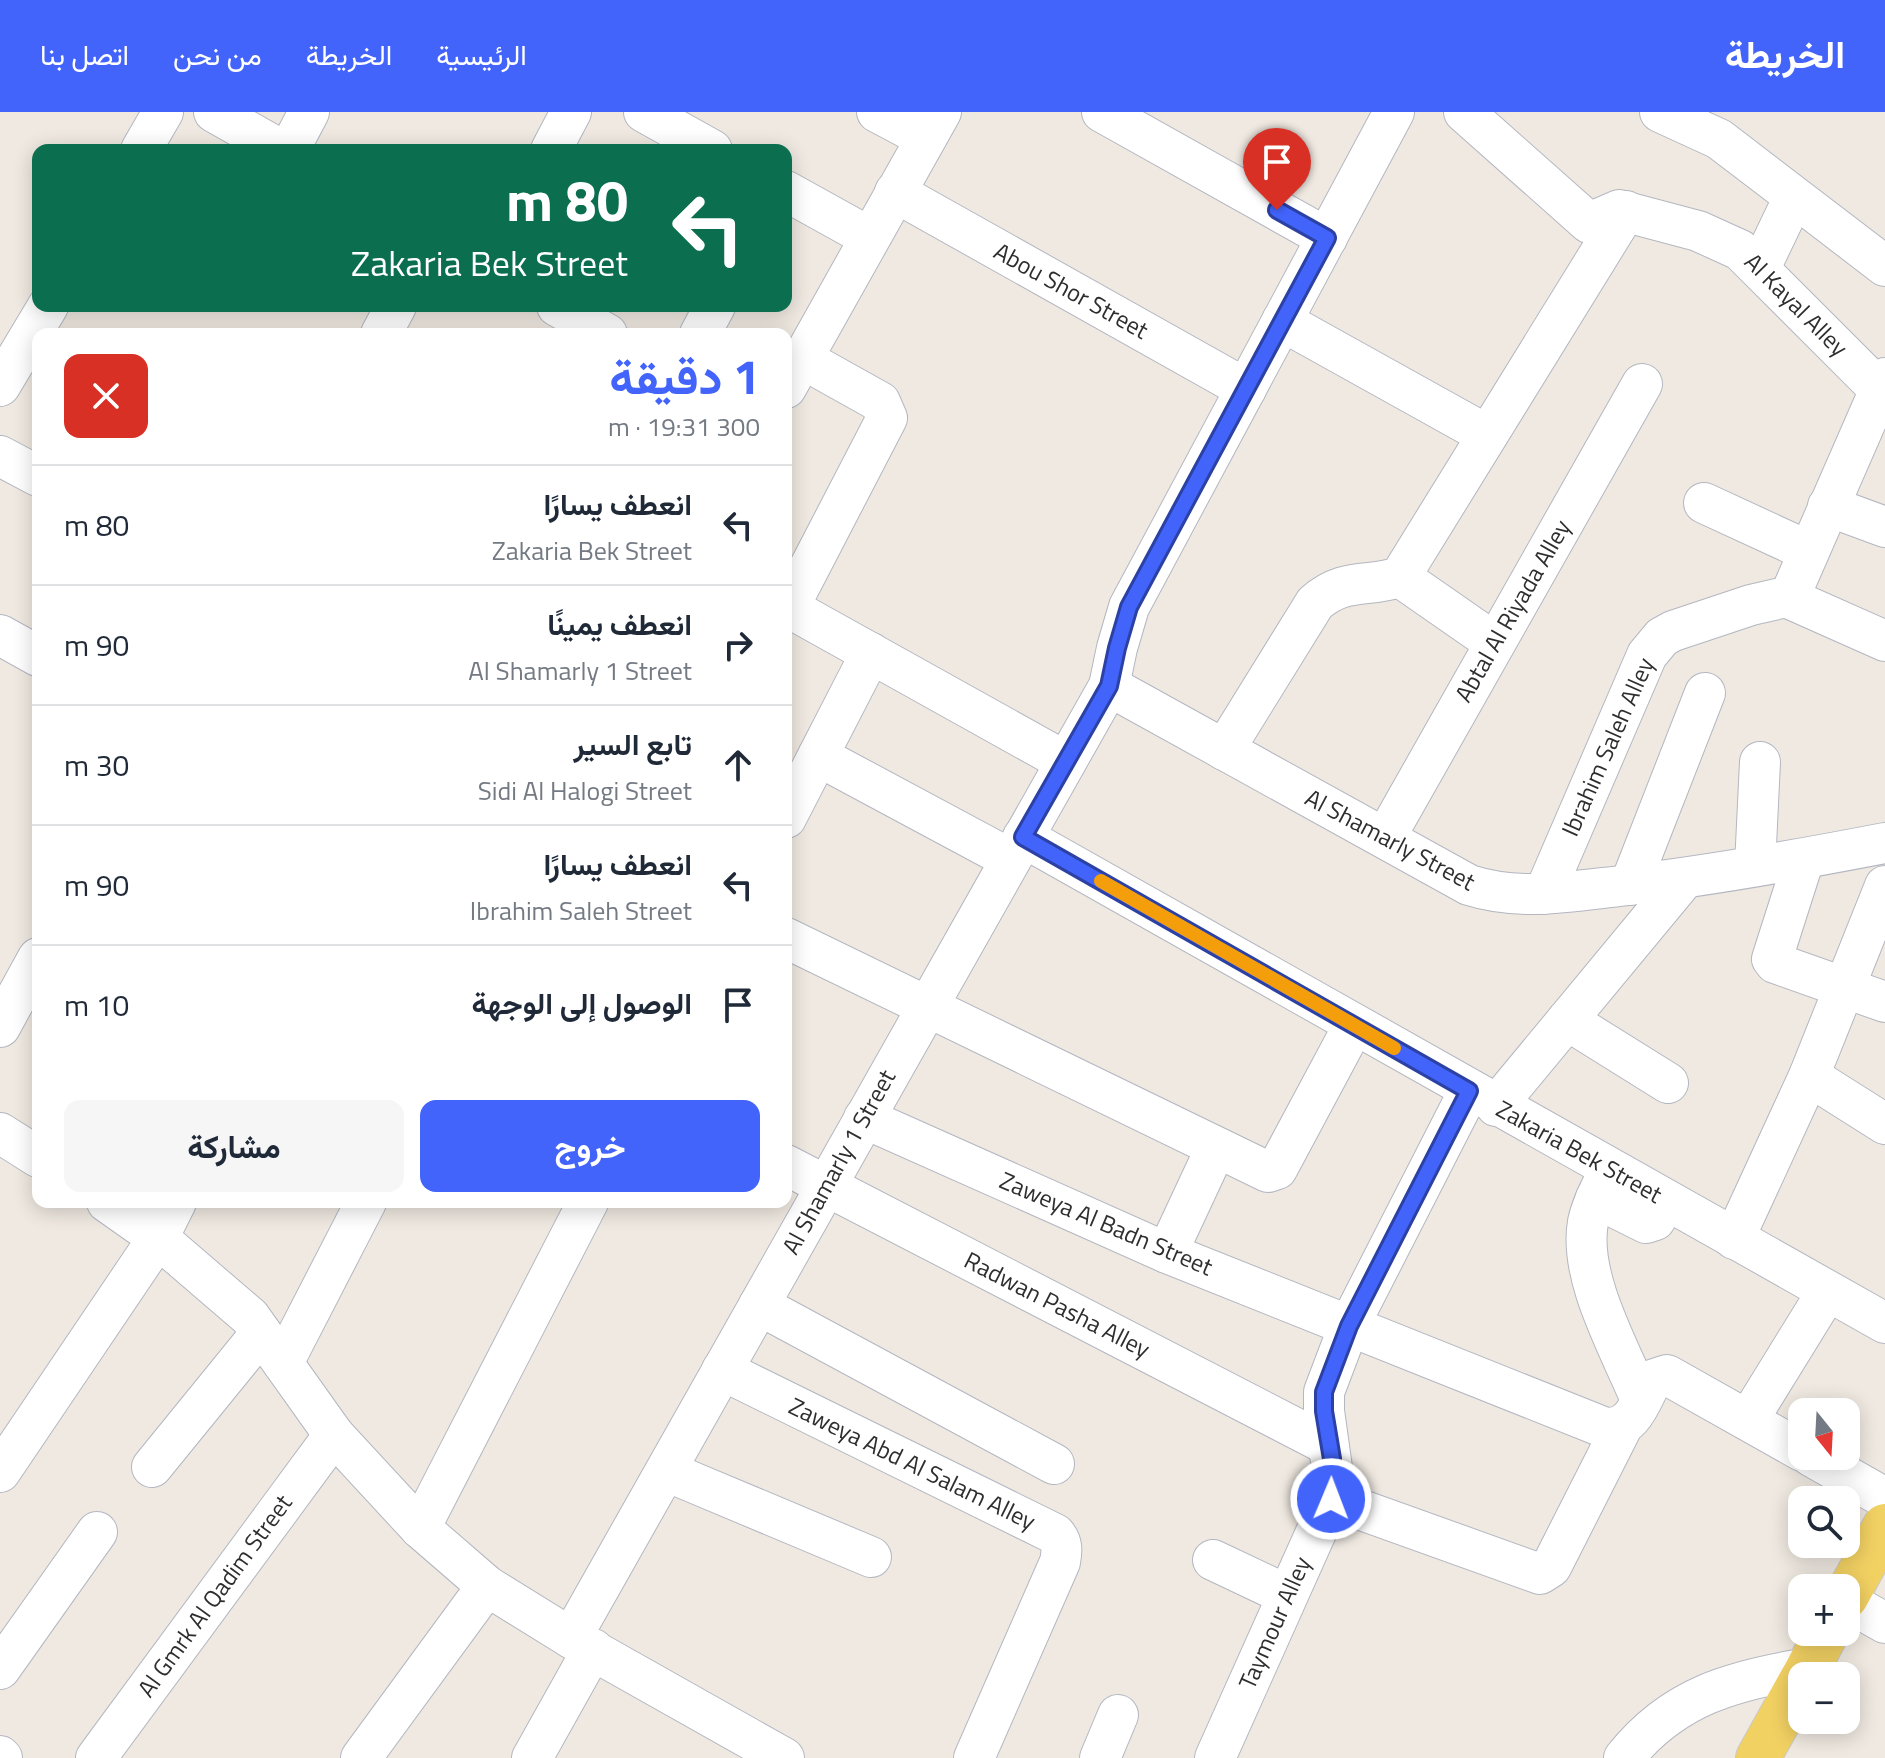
<!DOCTYPE html>
<html lang="ar">
<meta charset="utf-8">
<style>
:root{--surface:#fff;--page:#f6f6f7;--text:#1f2937;--muted:#747a83;--line:#e0e1e3;--accent:#4264fb}
body{margin:0;font-family:"Titillium Web",Vazirmatn,sans-serif;background:var(--page);color:var(--text);direction:rtl;height:100vh;display:flex;flex-direction:column;font-size:30px;white-space:nowrap}
*{box-sizing:border-box;margin:0}
p{font-size:26px;color:var(--muted)}
.icon{flex:none;width:44px;height:44px;fill:none;stroke:currentColor;stroke-width:2;stroke-linecap:round;stroke-linejoin:round}
.map{position:relative;flex:1;overflow:hidden;direction:ltr}
.panel{position:absolute;left:32px;top:216px;width:760px;height:880px;display:flex;flex-direction:column;background:var(--surface);border-radius:16px;box-shadow:0 4px 20px #0003;direction:rtl}
.panel>*{flex:none}
.guide{position:absolute;left:32px;top:32px;width:760px;height:168px;border-radius:16px;box-shadow:0 4px 20px #0003;direction:rtl;background:#0b6e4f;color:#fff;overflow:hidden}
.needle{width:52px;rotate:162deg}
.controls{position:absolute;left:1788px;top:1286px;display:grid;gap:16px}
.controls a{display:grid;place-items:center;width:72px;height:72px;border-radius:16px;background:var(--surface);box-shadow:0 4px 20px #0003;font-size:40px}
.pin{position:absolute;display:grid;place-items:center;width:68px;height:68px;color:#fff;margin:-82px -34px;border-radius:50% 50% 50% 0;rotate:-45deg;box-shadow:0 0 8px #0007}
.pin .icon{rotate:45deg}
.me{position:absolute;width:88px;margin:-44px;rotate:1deg;stroke-linejoin:round;filter:drop-shadow(0 0 6px #0008)}
.turn{display:flex;align-items:center;gap:28px;height:168px;padding:0 32px;font-size:36px}
.turn .icon{width:104px;height:104px;stroke-width:2.5}
.turn b{display:block;font-size:56px;line-height:68px}
.round{display:grid;place-items:center;flex:none;width:84px;height:84px;border-radius:16px;background:var(--page)}
.overview{display:flex;align-items:center;justify-content:space-between;height:136px;padding:0 32px}
h1{font-size:48px;font-weight:700;line-height:60px;color:var(--accent)}
.button{display:flex;gap:16px;margin-top:auto;padding:16px 32px}
.button a{flex:1;height:92px;border-radius:16px;background:var(--accent);color:#fff;font-size:32px;font-weight:700;line-height:92px;text-align:center}
.button a+a{background:var(--page);color:var(--text)}
ul{padding:0;list-style:none}
li{display:flex;align-items:center;gap:24px;height:120px;padding:0 32px;border-top:2px solid var(--line)}
li div{flex:1}
li b{display:block;font-size:30px}
li em{font-style:normal}
header{display:flex;align-items:center;gap:48px;box-sizing:border-box;height:112px;padding:0 40px;background:var(--accent);color:#fff}
header strong{font-size:38px}
nav{display:flex;gap:44px;margin-inline-start:auto;font-size:28px}
.map>svg:first-child{display:block}
</style>
<header>
<strong>الخريطة</strong>
<nav><a>الرئيسية</a><a>الخريطة</a><a>من نحن</a><a>اتصل بنا</a></nav>
</header>
<div class="map">
<svg width="1885" height="1646" viewBox="0 0 1885 1646">
<rect width="100%" height="100%" fill="#efe9e1"/>
<g fill="none" stroke-linecap="round" stroke-linejoin="round">
<g stroke="#b4b7c1" stroke-width="42">
<g id="minor">
<path d="M214 0 281 38"/>
<path d="M644 0 712 38"/>
<path d="M877 0 926 26"/>
<path d="M1102 0 1327 126"/>
<path d="M1464 0 1589 111 1619 98 1698 119 1740 138 1880 278"/>
<path d="M1660 0 1719 27 1885 154"/>
<path d="M141 38 163 0"/>
<path d="M289 38 309 0"/>
<path d="M551 38 571 0"/>
<path d="M786 79 869 125"/>
<path d="M895 80 1246 277"/>
<path d="M1760 156 1794 85"/>
<path d="M557 194 607 222"/>
<path d="M1282 209 1487 323"/>
<path d="M381 222 396 194"/>
<path d="M700 222 715 194"/>
<path d="M0 274 48 194"/>
<path d="M786 276 941 0"/>
<path d="M0 344 38 364"/>
<path d="M1704 391 1808 439"/>
<path d="M1828 394 1885 415"/>
<path d="M1400 465 1495 531"/>
<path d="M1786 485 1885 529"/>
<path d="M786 494 1066 650"/>
<path d="M789 495 887 306 880 290 803 247"/>
<path d="M0 523 38 544"/>
<path d="M1109 574 1469 773C1519 789 1568 780 1620 774 1709 764 1797 748 1885 731"/>
<path d="M1224 638 1315 491C1345 465 1366 476 1400 465L1626 99"/>
<path d="M818 644 1010 747"/>
<path d="M786 706 871 541"/>
<path d="M1023 725 1885 1211"/>
<path d="M1385 726 1642 272"/>
<path d="M1804 747 1772 847 1775 851 1885 890"/>
<path d="M1755 754 1760 650"/>
<path d="M1630 773 1705 581"/>
<path d="M1544 782 1647 543 1662 525 1673 519 1751 493 1786 485 1792 479 1885 266"/>
<path d="M786 826 1268 1060 1277 1057 1354 913"/>
<path d="M1567 908 1668 971"/>
<path d="M0 915 38 846"/>
<path d="M1809 964 1885 1012"/>
<path d="M1496 994 1684 767"/>
<path d="M864 1006 1167 1141 1603 1315C1632 1321 1641 1289 1652 1268L1667 1263 1802 1339"/>
<path d="M0 1021 38 1045"/>
<path d="M786 1053 1328 1333"/>
<path d="M1610 1057C1602 1074 1592 1091 1588 1110 1578 1165 1620 1237 1641 1288"/>
<path d="M1596 1086 1646 1111 1655 1108 1667 1089"/>
<path d="M107 1090 158 1126 250 1205 334 1323 420 1416 487 1474 571 1526 784 1646"/>
<path d="M1734 1127 1809 964 1885 774"/>
<path d="M1167 1141 1216 1036"/>
<path d="M759 1193 1054 1352"/>
<path d="M283 1251 366 1090"/>
<path d="M722 1258 1055 1422C1063 1431 1062 1439 1060 1450L974 1646"/>
<path d="M1748 1308 1827 1180"/>
<path d="M1811 1344 1885 1386"/>
<path d="M152 1355 261 1221"/>
<path d="M666 1359 871 1445"/>
<path d="M0 1360 158 1126 176 1090"/>
<path d="M1331 1387 1540 1462 1551 1455 1622 1315"/>
<path d="M420 1416 588 1090"/>
<path d="M1213 1448 1287 1483"/>
<path d="M1846 1489 1885 1511"/>
<path d="M571 1526 1109 574 1117 536 1129 495 1394 0"/>
<path d="M0 1557 97 1420"/>
<path d="M0 1644 2 1646"/>
<path d="M96 1646 334 1323"/>
<path d="M361 1646 487 1474"/>
<path d="M532 1646 593 1537"/>
<path d="M1100 1646 1118 1603"/>
<path d="M1215 1646 1331 1387 1333 1363 1324 1299V1280L1349 1214 1469 979"/>
<path d="M1624 1646C1673 1584 1734 1568 1808 1556"/>
</g>
</g>
<g stroke="#c9c9c9" stroke-width="46">
<g id="major">
<path d="M1846 1485 1885 1414"/>
<path d="M1804 1564 1827 1520"/>
<path d="M1758 1646 1802 1567"/>
</g>
</g>
<use href="#minor" stroke="#fff" stroke-width="40"/>
<use href="#major" stroke="#f2d163" stroke-width="44"/>
</g>
<g fill="none" stroke-linecap="round" stroke-linejoin="round">
<g stroke="#2b41a3" stroke-width="20">
<path id="route" d="M1277 98 1327 126 1129 495 1117 536 1109 574 1023 725 1469 979 1349 1214 1324 1280V1299L1332 1347 1331 1387"/>
</g>
<use href="#route" stroke="#4264fb" stroke-width="14"/>
<path stroke="#f59e0b" stroke-width="14" d="M1101 769 1394 936"/>
</g>
<g text-anchor="middle" stroke-width="6" stroke-linejoin="round" paint-order="stroke">
<g font-size="24" fill="#2e2e2e" stroke="#fff">
<text transform="translate(1071 179) rotate(29)" y="8">Abou Shor Street</text>
<text transform="translate(1796 193) rotate(45)" y="8">Al Kayal Alley</text>
<text transform="translate(1513 499) rotate(-60)" y="8">Abtal Al Riyada Alley</text>
<text transform="translate(1608 635) rotate(-66)" y="8">Ibrahim Saleh Alley</text>
<text transform="translate(1390 728) rotate(28)" y="8">Al Shamarly Street</text>
<text transform="translate(1579 1040) rotate(29)" y="8">Zakaria Bek Street</text>
<text transform="translate(839 1050) rotate(-61)" y="8">Al Shamarly 1 Street</text>
<text transform="translate(1106 1112) rotate(23)" y="8">Zaweya Al Badn Street</text>
<text transform="translate(1057 1193) rotate(27)" y="8">Radwan Pasha Alley</text>
<text transform="translate(912 1352) rotate(26)" y="8">Zaweya Abd Al Salam Alley</text>
<text transform="translate(215 1484) rotate(-54)" y="8">Al Gmrk Al Qadim Street</text>
<text transform="translate(1275 1511) rotate(-66)" y="8">Taymour Alley</text>
</g>
</g>
</svg>
<div class="controls">
<a><svg class="needle" viewBox="-14 -14 28 28"><path d="M0-13l5 13h-10z" fill="#e53935"/><path d="M0 13l5-13h-10z" fill="#747a83"/></svg></a>
<a><svg class="icon" aria-label="search" viewBox="0 0 24 24"><circle cx="10" cy="10" r="6"/><path d="M15 15l6 6"/></svg></a>
<a>+</a>
<a>−</a>
</div>
<div class="pin" style="left:1277px;top:98px;background:#d93025"><svg class="icon" aria-label="arrive" viewBox="0 0 24 24"><path d="M6 21V4h12l-3 4 3 4H6"/></svg></div>
<svg class="me" style="left:1331px;top:1387px" viewBox="-20 -20 40 40"><circle r="17" fill="#4264fb" stroke="#fff" stroke-width="3"/><path d="M0-11L8 9 0 5-8 9z" fill="#fff"/></svg>
<div class="guide">
<div class="turn"><svg class="icon" aria-label="left" viewBox="0 0 24 24"><path d="M17 20v-9H6M10 6l-5 5 5 5"/></svg><div><b>80 m</b>Zakaria Bek Street</div></div>
</div>
<section class="panel">
<div class="overview"><div><h1>1 دقيقة</h1><p>300 m · 19:31</p></div><a class="round" style="background:#d93025;color:#fff"><svg class="icon" aria-label="close" viewBox="0 0 24 24"><path d="M6 6l12 12M18 6L6 18"/></svg></a></div>
<ul>
<li><svg class="icon" aria-label="left" viewBox="0 0 24 24"><path d="M17 20v-9H6M10 6l-5 5 5 5"/></svg><div><b>انعطف يسارًا</b><p>Zakaria Bek Street</p></div><em>80 m</em></li>
<li><svg class="icon" aria-label="right" viewBox="0 0 24 24"><path d="M7 20v-9h11M14 6l5 5-5 5"/></svg><div><b>انعطف يمينًا</b><p>Al Shamarly 1 Street</p></div><em>90 m</em></li>
<li><svg class="icon" aria-label="ahead" viewBox="0 0 24 24"><path d="M12 20V5M6 11l6-6 6 6"/></svg><div><b>تابع السير</b><p>Sidi Al Halogi Street</p></div><em>30 m</em></li>
<li><svg class="icon" aria-label="left" viewBox="0 0 24 24"><path d="M17 20v-9H6M10 6l-5 5 5 5"/></svg><div><b>انعطف يسارًا</b><p>Ibrahim Saleh Street</p></div><em>90 m</em></li>
<li><svg class="icon" aria-label="arrive" viewBox="0 0 24 24"><path d="M6 21V4h12l-3 4 3 4H6"/></svg><div><b>الوصول إلى الوجهة</b></div><em>10 m</em></li>
</ul>
<div class="button"><a>خروج</a><a>مشاركة</a></div>
</section>
</div>
